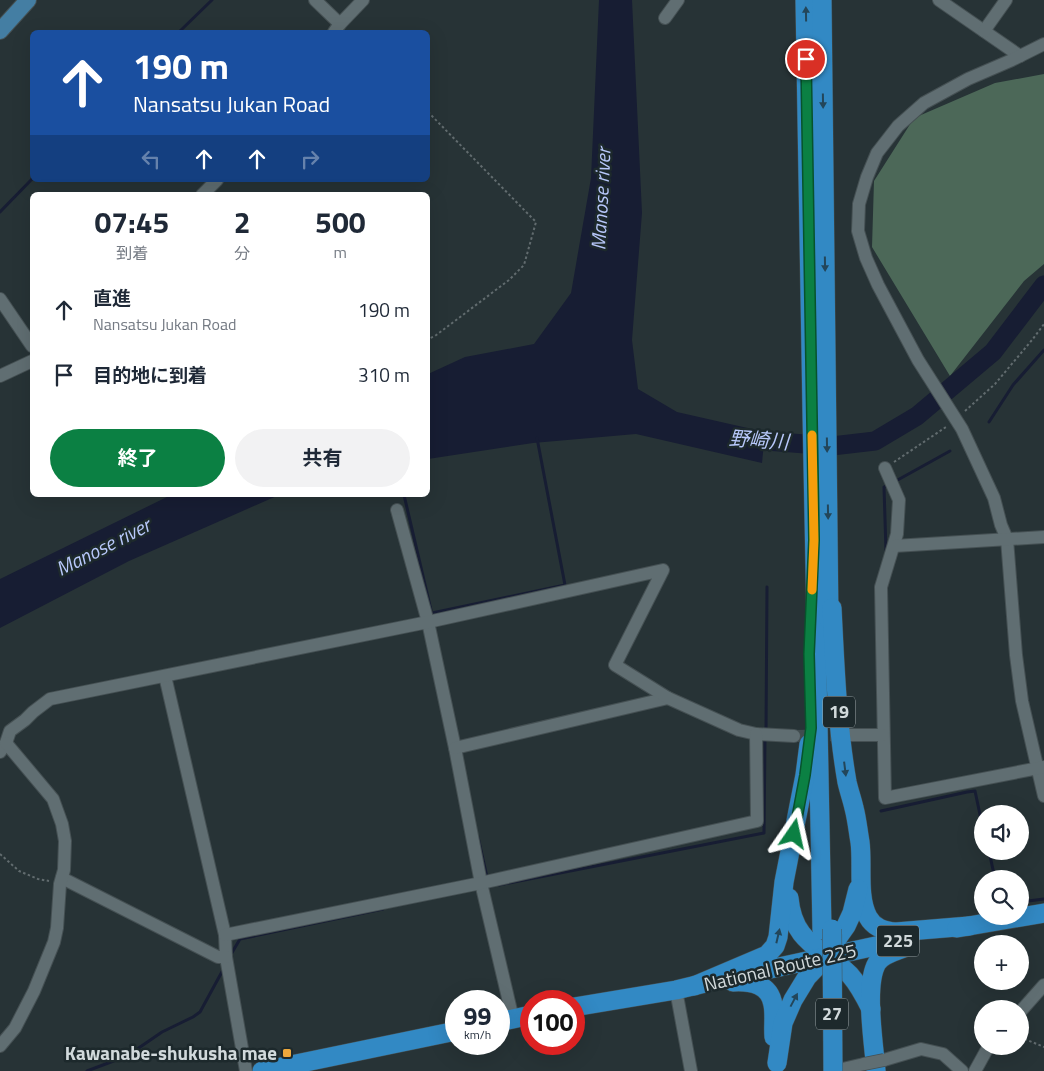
<!DOCTYPE html>
<html lang="ja">
<meta charset="utf-8">
<style>
:root{--surface:#fff;--page:#f2f2f3;--text:#1f2937;--muted:#747a83;--accent:#0b8043}
body{margin:0;font-family:"Titillium Web","Noto Sans JP",sans-serif;background:var(--page);color:var(--text);height:100vh;display:flex;flex-direction:column;font-size:19px;white-space:nowrap}
*{box-sizing:border-box;margin:0}
p{font-size:16px;color:var(--muted)}
.icon{flex:none;width:28px;height:28px;fill:none;stroke:currentColor;stroke-width:2;stroke-linecap:round;stroke-linejoin:round}
.map{position:relative;flex:1;overflow:hidden}
.details{position:absolute;left:30px;top:192px;width:400px;height:305px;display:flex;flex-direction:column;background:var(--surface);border-radius:8px;box-shadow:0 5px 20px #0002}
.details>*{flex:none}
.banner{position:absolute;left:30px;top:30px;width:400px;height:152px;border-radius:8px;box-shadow:0 5px 20px #0002;background:#1a4fa0;color:#fff;overflow:hidden}
.tools{position:absolute;left:974px;top:805px;display:grid;gap:10px}
.tools a{display:grid;place-items:center;width:55px;height:55px;border-radius:50%;background:var(--surface);box-shadow:0 5px 20px #0002;font-size:25px}
.speed{position:absolute;left:445px;top:990px;display:flex;gap:10px;font-size:25px;font-weight:700;text-align:center}
.speed>*{display:grid;place-content:center;width:65px;height:65px;border-radius:50%;background:var(--surface);box-shadow:0 5px 20px #0002;line-height:1}
.speed small{font-size:12px;font-weight:400}
.speed .limit{border:8px solid #d22;background:#fff;color:#111}
.pin{position:absolute;display:grid;place-items:center;width:42px;height:42px;color:#fff;margin:-21px;border:2px solid #fff;border-radius:50%;box-shadow:0 1px 5px #0007}
.me{position:absolute;width:55px;margin:-28px;rotate:11deg;stroke-linejoin:round;filter:drop-shadow(0 0 4px #0008)}
.turn{display:flex;align-items:center;gap:18px;height:105px;padding:0 20px;font-size:22px}
.turn .icon{width:65px;height:65px;stroke-width:2.5}
.turn b{display:block;font-size:35px;line-height:42px}
.lanes{display:flex;align-items:center;height:48px;padding:0 20px;background:#0003;justify-content:center;gap:25px;direction:ltr}
.lanes .off{opacity:.35}
.eta{display:flex;justify-content:space-evenly;align-items:center;height:85px;text-align:center}
.eta b{font-size:30px;font-weight:700;line-height:35px}
.button{display:flex;gap:10px;margin-top:auto;padding:10px 20px}
.button a{flex:1;height:58px;border-radius:30px;background:var(--accent);color:#fff;font-size:20px;font-weight:700;line-height:58px;text-align:center}
.button a+a{background:var(--page);color:var(--text)}
ul{padding:0;list-style:none}
li{display:flex;align-items:center;gap:15px;height:65px;padding:0 20px}
li div{flex:1}
li b{display:block;font-size:19px}
li em{font-style:normal}
.map>svg:first-child{display:block}
</style>
<div class="map">
<svg width="1044" height="1071" viewBox="0 0 1044 1071">
<rect width="100%" height="100%" fill="#273336"/>
<path fill="#4c6858" d="M1044 74V264L1024 281 950 376 872 247 874 181 914 118 995 83Z"/>
<g fill="#171d33">
<path d="M599 0H632L642 213 632 340 638 389 677 412 765 432 762 463 636 434 533 443 428 459V374L465 357 534 344 571 293 591 178Z"/>
<path d="M171 495H279L129 561 0 628V579Z"/>
</g>
<g fill="none" stroke-linecap="round" stroke-linejoin="round">
<g stroke="#171d33" stroke-width="3">
<path d="M179 32 212 0"/>
<path d="M0 212 32 179"/>
<path d="M989 422 1013 385 1044 350"/>
<path d="M894 482 950 451"/>
<path d="M404 495 431 610"/>
<path d="M886 551 884 487 888 485"/>
<path d="M433 617 432 613 565 585 537 438"/>
<path d="M766 731 767 587"/>
<path d="M881 811 967 792 975 791 982 824"/>
<path d="M478 837 487 877"/>
<path d="M989 851 995 879"/>
<path d="M499 885 764 833 765 737"/>
<path d="M1020 902 1044 899"/>
<path d="M230 956 240 939 383 909"/>
<path d="M87 1071 127 1056 162 1032 193 1017 200 1012 224 968"/>
</g>
<path stroke="#171d33" stroke-width="19" d="M739 439 832 446 875 441 917 416 993 352 1044 285"/>
<path stroke="#404c4f" stroke-width="12" stroke-dasharray="12 6" stroke-linecap="butt" d="M794 736 843 735"/>
<g stroke="#455053" stroke-width="14">
<g id="minor">
<path d="M315 0 340 24"/>
<path d="M939 0 1020 56"/>
<path d="M665 18 678 0"/>
<path d="M984 31 1006 0"/>
<path d="M334 32 340 24 363 0"/>
<path d="M1044 44 1012 60 968 79 924 103 898 126 877 153 867 177 859 204 858 231 866 258 878 285 918 360 962 429 994 498 1001 525 1007 539 1016 655 1022 701 1044 796"/>
<path d="M202 195 217 180"/>
<path d="M0 299 32 346"/>
<path d="M0 376 32 361"/>
<path d="M885 468 899 500 897 534 881 587 885 798 1044 767"/>
<path d="M397 510 428 622 455 748 481 883 513 1019"/>
<path d="M894 546 1044 537"/>
<path d="M165 676 225 935 226 957 246 1071"/>
<path d="M843 735H883"/>
<path d="M455 748 668 698"/>
<path d="M0 752 6 743 10 731 25 720 33 712 50 699 428 622 663 570 615 665 668 698 739 730 756 734 794 736"/>
<path d="M62 878 218 957H226"/>
<path d="M225 935 481 883 757 821 756 734"/>
<path d="M676 990 691 1071"/>
<path d="M1020 1012 1044 985"/>
<path d="M0 1046 15 1028 34 991 54 942 57 928 60 884 64 870 65 841 62 824 53 799 6 743"/>
<path d="M884 1060 921 1049 943 1054 962 1071"/>
<path d="M834 1071 864 1064"/>
<path d="M975 1071 986 1051 990 1046"/>
</g>
</g>
<g stroke="#455053" stroke-width="18">
<path id="major" d="M0 31 28 0"/>
</g>
<g stroke="#455053" stroke-width="20">
<g id="highway">
<path d="M805 0 812 412 822 930"/>
<path d="M822 0 829 620"/>
<path d="M832 608C835 666 837 725 847 782 849 791 852 799 854 808 857 819 858 831 860 842 863 864 857 897 868 917 874 928 884 931 896 932L969 926"/>
<path d="M789 898C793 943 821 947 850 975 859 985 865 997 871 1009"/>
<path d="M957 928 1044 913"/>
<path d="M742 975 908 939"/>
<path d="M733 982C751 981 770 984 773 1005 775 1015 773 1027 774 1037"/>
<path d="M694 986 767 955 775 946 778 937 784 882 805 775 809 744"/>
<path d="M574 1007 676 990 705 983"/>
<path d="M499 1022 531 1015"/>
<path d="M777 1063 783 1023 793 1000 807 977 827 956 834 943 846 926 852 913 858 889"/>
<path d="M262 1071 456 1031"/>
<path d="M876 1071C874 1045 864 985 877 963 883 954 894 952 904 948"/>
</g>
</g>
<g stroke="#626c6f" stroke-width="2" stroke-dasharray="2.5 2.5" stroke-linecap="butt">
<path d="M428 112 536 222 524 265 509 280 435 336 428 339"/>
<path d="M965 411 995 384 1032 340 1044 324"/>
<path d="M894 462 946 427"/>
<path d="M0 854 19 871 38 879 49 881"/>
<path d="M1020 1037 1044 1047"/>
</g>
<use href="#minor" stroke="#606e72" stroke-width="12"/>
<use href="#major" stroke="#447ea3" stroke-width="16"/>
<use href="#highway" stroke="#3289c4" stroke-width="19"/>
<g stroke="#455053" stroke-width="14" stroke-linecap="butt">
<path id="minor-bridge" d="M864 1064 884 1060"/>
</g>
<g stroke="#455053" stroke-width="20" stroke-linecap="butt">
<path id="highway-bridge" d="M832 929 833 1071"/>
</g>
<use href="#minor-bridge" stroke="#606e72" stroke-width="12"/>
<use href="#highway-bridge" stroke="#3289c4" stroke-width="19"/>
</g>
<defs><path id="oneway-solid" d="M-6-.8H1V-3.2L6.5 0L1 3.2V.8H-6Z" transform="scale(1.25)"/></defs>
<g fill="#23465a">
<use href="#oneway-solid" transform="translate(806 14) rotate(-91)"/>
<use href="#oneway-solid" transform="translate(823 101) rotate(89)"/>
<use href="#oneway-solid" transform="translate(825 264) rotate(89)"/>
<use href="#oneway-solid" transform="translate(827 445) rotate(89)"/>
<use href="#oneway-solid" transform="translate(828 512) rotate(89)"/>
<use href="#oneway-solid" transform="translate(845 769) rotate(83)"/>
<use href="#oneway-solid" transform="translate(778 936) rotate(-77)"/>
<use href="#oneway-solid" transform="translate(794 1000) rotate(-62)"/>
</g>
<g fill="none" stroke-linecap="round" stroke-linejoin="round">
<g stroke="#07532c" stroke-width="12">
<path id="route" d="M794 834 805 775 811 728 809 654 814 540 806 59"/>
</g>
<use href="#route" stroke="#0b8043" stroke-width="9"/>
<path stroke="#f59e0b" stroke-width="9" d="M812 435 814 540 812 590"/>
</g>
<rect fill="#eea83c" stroke="#1d292c" stroke-width="2" x="282" y="1048" width="10" height="10" rx="2.5"/>
<g text-anchor="middle" stroke-width="5" stroke-linejoin="round" paint-order="stroke">
<g fill="#1d292c" stroke="#9ba4a6" stroke-width="1">
<rect x="823" y="696.5" width="32" height="31" rx="4"/>
<rect x="877" y="925.5" width="42" height="31" rx="4"/>
<rect x="816" y="998.5" width="32" height="31" rx="4"/>
</g>
<g font-size="18" font-weight="bold" fill="#d1d9db">
<text x="839" y="718">19</text>
<text x="898" y="947">225</text>
<text x="832" y="1020">27</text>
</g>
<g font-size="19" fill="#d1d9db" stroke="#1d292c">
<text transform="translate(780 967) rotate(-13)" y="7">National Route 225</text>
</g>
<g font-size="19" font-weight="bold" fill="#d1d9db" stroke="#1d292c" text-anchor="end">
<text x="277" y="1060">Kawanabe-shukusha mae</text>
</g>
<g font-size="20" font-style="italic" fill="#b8c8fa" stroke="#1d292c">
<text transform="translate(601 199) rotate(-87)" y="7">Manose river</text>
<text transform="translate(759 440) rotate(4)" y="7">野崎川</text>
<text transform="translate(103 547) rotate(-27)" y="7">Manose river</text>
</g>
</g>
</svg>
<div class="tools">
<a><svg class="icon" aria-label="sound" viewBox="0 0 24 24"><path d="M4 9h4l5-4v14l-5-4H4zM17 9q2 3 0 6"/></svg></a>
<a><svg class="icon" aria-label="search" viewBox="0 0 24 24"><circle cx="10" cy="10" r="6"/><path d="M15 15l6 6"/></svg></a>
<a>+</a>
<a>−</a>
</div>
<div class="speed"><div>99<small>km/h</small></div><div class="limit">100</div></div>
<div class="pin" style="left:806px;top:59px;background:#d93025"><svg class="icon" aria-label="arrive" viewBox="0 0 24 24"><path d="M6 21V4h12l-3 4 3 4H6"/></svg></div>
<svg class="me" style="left:794px;top:834px" viewBox="-20 -20 40 40"><path d="M0-17L14 15 0 8-14 15z" fill="#0b8043" stroke="#fff" stroke-width="4"/></svg>
<div class="banner">
<div class="turn"><svg class="icon" aria-label="ahead" viewBox="0 0 24 24"><path d="M12 20V5M6 11l6-6 6 6"/></svg><div><b>190 m</b>Nansatsu Jukan Road</div></div>
<div class="lanes"><svg class="icon off" aria-label="left" viewBox="0 0 24 24"><path d="M17 20v-9H6M10 6l-5 5 5 5"/></svg><svg class="icon" aria-label="ahead" viewBox="0 0 24 24"><path d="M12 20V5M6 11l6-6 6 6"/></svg><svg class="icon" aria-label="ahead" viewBox="0 0 24 24"><path d="M12 20V5M6 11l6-6 6 6"/></svg><svg class="icon off" aria-label="right" viewBox="0 0 24 24"><path d="M7 20v-9h11M14 6l5 5-5 5"/></svg></div>
</div>
<section class="details">
<div class="eta">
<div><b>07:45</b><p>到着</p></div>
<div><b>2</b><p>分</p></div>
<div><b>500</b><p>m</p></div>
</div>
<ul>
<li><svg class="icon" aria-label="ahead" viewBox="0 0 24 24"><path d="M12 20V5M6 11l6-6 6 6"/></svg><div><b>直進</b><p>Nansatsu Jukan Road</p></div><em>190 m</em></li>
<li><svg class="icon" aria-label="arrive" viewBox="0 0 24 24"><path d="M6 21V4h12l-3 4 3 4H6"/></svg><div><b>目的地に到着</b></div><em>310 m</em></li>
</ul>
<div class="button"><a>終了</a><a>共有</a></div>
</section>
</div>
